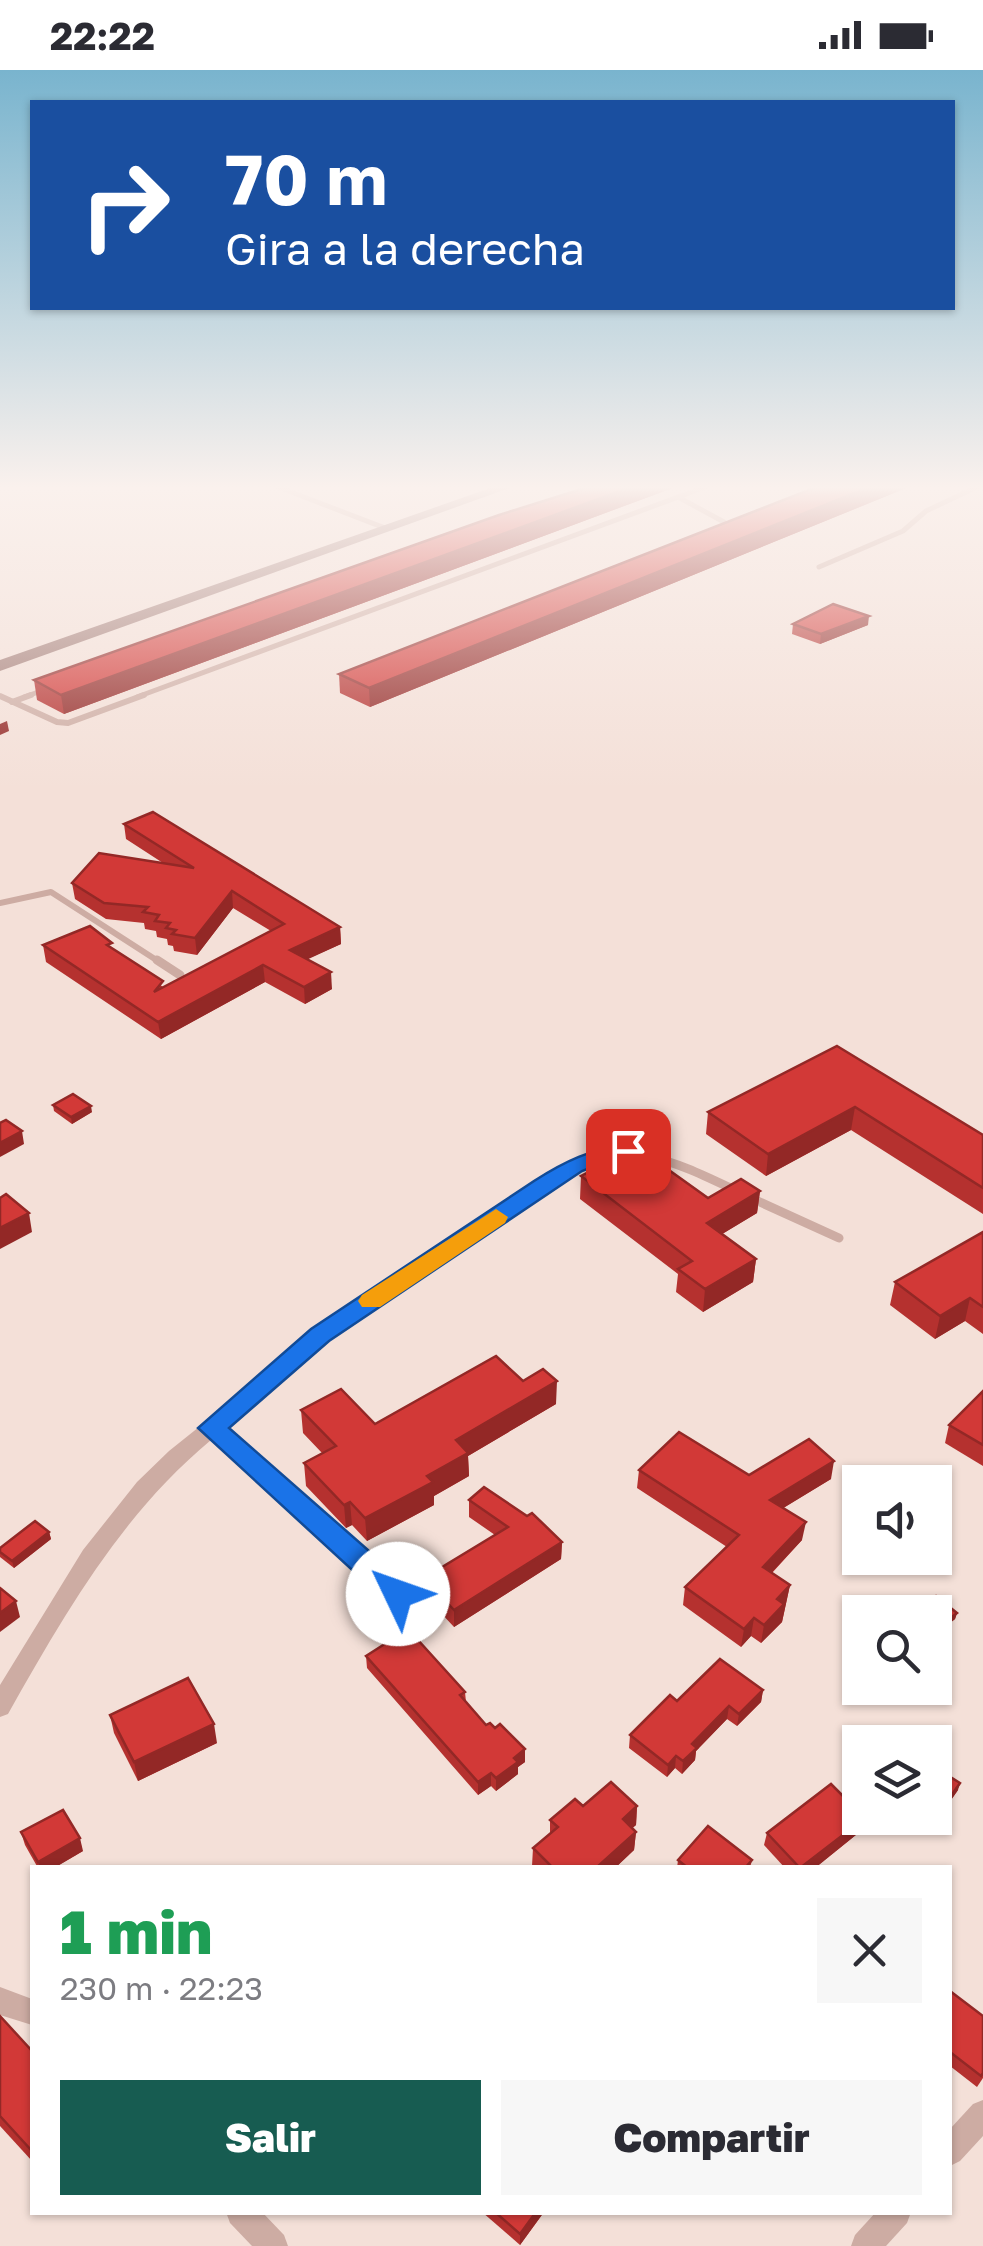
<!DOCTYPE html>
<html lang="es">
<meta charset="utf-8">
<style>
:root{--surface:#fff;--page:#f7f7f7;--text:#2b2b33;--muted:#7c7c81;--accent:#175c51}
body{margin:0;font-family:"Golos Text",sans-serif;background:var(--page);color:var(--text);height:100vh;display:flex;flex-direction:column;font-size:38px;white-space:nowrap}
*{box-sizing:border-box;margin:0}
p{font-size:32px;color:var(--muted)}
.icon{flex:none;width:55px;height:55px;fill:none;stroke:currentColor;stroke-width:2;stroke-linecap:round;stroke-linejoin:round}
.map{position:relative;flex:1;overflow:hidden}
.side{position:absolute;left:30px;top:1795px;width:922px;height:350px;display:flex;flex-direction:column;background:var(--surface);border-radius:0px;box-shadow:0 2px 8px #0004}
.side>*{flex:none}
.hud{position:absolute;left:30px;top:30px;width:925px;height:210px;border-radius:0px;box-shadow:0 2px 8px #0004;background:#1a4fa0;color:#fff;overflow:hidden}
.controls{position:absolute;left:842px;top:1395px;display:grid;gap:20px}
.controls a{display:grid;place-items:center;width:110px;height:110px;border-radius:0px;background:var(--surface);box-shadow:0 2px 8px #0004;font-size:50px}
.pin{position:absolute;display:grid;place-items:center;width:85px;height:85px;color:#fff;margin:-42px;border-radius:20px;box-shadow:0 5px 15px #0006}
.me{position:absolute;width:110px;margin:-55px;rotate:312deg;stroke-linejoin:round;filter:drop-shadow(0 0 8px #0008)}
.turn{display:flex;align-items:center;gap:35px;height:210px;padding:0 30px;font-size:45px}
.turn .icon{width:130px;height:130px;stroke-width:2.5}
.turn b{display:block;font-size:70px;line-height:85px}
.round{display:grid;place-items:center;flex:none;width:105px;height:105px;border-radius:0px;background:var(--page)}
.headline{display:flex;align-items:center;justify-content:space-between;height:170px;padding:0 30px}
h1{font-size:60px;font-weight:800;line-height:75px;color:#1e9e55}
.primary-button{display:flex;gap:20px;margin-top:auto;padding:20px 30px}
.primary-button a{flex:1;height:115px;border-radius:0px;background:var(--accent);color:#fff;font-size:40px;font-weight:800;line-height:115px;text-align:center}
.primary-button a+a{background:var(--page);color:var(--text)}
.status{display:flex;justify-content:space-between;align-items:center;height:70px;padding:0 50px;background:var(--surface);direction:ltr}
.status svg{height:28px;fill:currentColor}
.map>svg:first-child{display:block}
</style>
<div class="status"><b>22:22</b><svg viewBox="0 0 49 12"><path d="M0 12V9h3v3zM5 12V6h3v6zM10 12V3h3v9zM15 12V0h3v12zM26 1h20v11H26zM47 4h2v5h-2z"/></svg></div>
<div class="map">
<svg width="983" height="2176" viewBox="0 0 983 2176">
<rect width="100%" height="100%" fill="#f4e0d8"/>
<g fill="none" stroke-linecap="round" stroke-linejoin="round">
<g stroke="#cdaca3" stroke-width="5">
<path d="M678 427 724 452 727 462"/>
<path d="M819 497 903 461 926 441 979 416"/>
<path d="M24 627 47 619"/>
<path d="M137 627 708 416"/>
</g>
<g stroke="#cdaca3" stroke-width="6">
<path d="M0 626 57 652 68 653 144 625"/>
<path d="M12 632 31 625"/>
<path d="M0 833 51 822 161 893"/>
</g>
<g stroke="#cdaca3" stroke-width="9">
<path d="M157 890 180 905"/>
<path d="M751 1128 839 1168"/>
<path d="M378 1227 574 1096C642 1073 675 1092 737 1121"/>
</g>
<path stroke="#cdaca3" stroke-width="11" d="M211 1358 320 1265 381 1224"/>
<g fill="#cdaca3" fill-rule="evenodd">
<path d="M269 416H282L392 458 383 460Z"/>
<path d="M211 1350 218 1353 406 1517 409 1524 406 1531 398 1533 390 1531 211 1370C121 1445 65 1543 8 1644L0 1647V1615L83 1480 137 1412 169 1381 204 1353Z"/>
<path d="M0 1917 32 1929V1955L0 1945Z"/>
<path d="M983 2030V2066L960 2091 950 2096V2059L973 2034Z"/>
<path d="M226 2142H262L284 2165 288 2176H252L230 2153Z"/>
<path d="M876 2142H911L907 2153 886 2176H851L855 2165Z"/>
</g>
<path fill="#a17a74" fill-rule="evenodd" d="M496 416H515L0 601V590Z"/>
</g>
<g fill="#b5312f">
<path d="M591 416H678L64 644 37 630 34 610Z"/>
<path d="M819 416H911L370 637 340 623 339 604Z"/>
<path d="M793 554 868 555 820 574 792 564Z"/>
<path d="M124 754 340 857 341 874 307 889 332 919 305 934 265 912 161 969 46 892 43 875 113 879 163 917 271 861 233 838 197 885 174 881 173 876 168 875 167 869 157 867 156 861 145 859 144 853 106 849 75 829 72 813 163 793 126 769Z"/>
<path d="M837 976 983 1065V1144L851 1060 766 1106 706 1064 708 1042Z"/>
<path d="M53 1035 92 1042 72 1054 54 1041Z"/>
<path d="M581 1106 708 1128 760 1121 757 1143 722 1164 756 1189 753 1212 703 1242 676 1222 678 1204 580 1129Z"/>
<path d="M983 1162V1264L965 1251 935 1269 890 1235 895 1212Z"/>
<path d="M523 1311 556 1334 468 1386 469 1406 434 1426V1435L367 1471 352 1455 346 1458 306 1416 304 1393 322 1383 303 1363 301 1340 375 1354Z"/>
<path d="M983 1321V1396L945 1373 949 1355Z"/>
<path d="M639 1400 831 1409 783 1438 802 1470 772 1503 790 1515 782 1552 761 1573 751 1566 741 1577 683 1535 685 1517 727 1477 637 1418Z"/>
<path d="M469 1430 562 1472 561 1489 454 1557 425 1526 424 1508 495 1465 469 1447Z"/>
<path d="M49 1462 51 1469 14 1498 0 1487V1478Z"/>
<path d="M922 1537 957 1543 955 1549 941 1560 935 1555V1542H921Z"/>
<path d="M366 1586 465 1622 466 1632 486 1655 495 1658 525 1679V1692L518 1697V1704L496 1721 491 1716 478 1725 367 1598Z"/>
<path d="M763 1620 761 1632 737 1656 727 1649 696 1681 695 1690 682 1704 675 1698 667 1707 629 1678 630 1665 677 1631Z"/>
<path d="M110 1645 217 1673 138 1711 114 1663Z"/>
<path d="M935 1699 958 1720 944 1740 935 1734Z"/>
<path d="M583 1736H637L636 1755 632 1758 636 1762 634 1780 615 1798H534L532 1796 533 1778 550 1763V1750Z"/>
<path d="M862 1760 815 1798H785L764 1775 767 1763Z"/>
<path d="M21 1762 83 1781 54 1798H38L25 1775Z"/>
<path d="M678 1790H752L750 1798H677Z"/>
<path d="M950 1921 983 1946V2008L977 2017 950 1996Z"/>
<path d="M0 1946 32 1981V2091L0 2056Z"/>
<path d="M482 2142H544L520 2175Z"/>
</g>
<g fill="#932826">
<path d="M634 416H678L64 644 61 625Z"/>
<path d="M872 416H911L370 637 369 618Z"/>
<path d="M869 546 868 555 820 574 821 564Z"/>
<path d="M7 651 9 661 0 665V654Z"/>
<path d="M232 821 233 838 197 885 195 868Z"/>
<path d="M340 857 341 874 291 897 290 880Z"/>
<path d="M263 895 265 912 161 969 158 952Z"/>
<path d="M331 902 332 919 305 934 304 917Z"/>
<path d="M91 1036 92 1042 72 1054 71 1047Z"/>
<path d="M855 1037 851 1060 766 1106 768 1084Z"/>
<path d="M22 1061 24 1074 0 1087V1073Z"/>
<path d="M760 1121 757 1143 704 1175 707 1153Z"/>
<path d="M29 1143 32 1162 0 1179V1158Z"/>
<path d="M756 1189 753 1212 703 1242 705 1219Z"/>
<path d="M970 1228 965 1251 935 1269 940 1246Z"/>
<path d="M557 1311 556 1334 468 1386 469 1406 434 1426V1435L367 1471 365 1448 427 1406 456 1370Z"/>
<path d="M834 1391 831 1409 767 1448 770 1430Z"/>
<path d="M350 1432 352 1455 346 1458 344 1435Z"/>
<path d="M806 1452 802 1470 760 1515 763 1497Z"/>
<path d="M49 1462 51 1469 14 1498 12 1491Z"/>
<path d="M562 1472 561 1489 454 1557V1540Z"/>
<path d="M790 1515 782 1552 761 1573 764 1555 777 1529Z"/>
<path d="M16 1531 20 1547 0 1562V1543Z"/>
<path d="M957 1543 955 1549 941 1560 943 1554Z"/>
<path d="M754 1548 751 1566 741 1577 744 1559Z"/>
<path d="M763 1620 761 1632 737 1656 739 1644Z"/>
<path d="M729 1636 727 1649 696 1681 695 1690 682 1704 683 1691 692 1674Z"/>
<path d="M214 1654 217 1673 138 1711 134 1692Z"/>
<path d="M525 1679V1692L518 1697V1704L496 1721V1708L514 1688Z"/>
<path d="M676 1686 675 1698 667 1707 668 1695Z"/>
<path d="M491 1703V1716L478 1725V1712Z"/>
<path d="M960 1713 958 1720 944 1740 946 1733Z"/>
<path d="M637 1736 636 1755 621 1768 623 1749Z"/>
<path d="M865 1748 862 1760 815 1798H802Z"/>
<path d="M636 1762 634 1780 615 1798H596Z"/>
<path d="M80 1768 83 1781 54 1798H40L38 1792Z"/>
<path d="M536 2142H544L520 2175V2164Z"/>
</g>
<g fill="#d23937" stroke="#932826" stroke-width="2.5">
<path d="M591 416H634L61 625 34 610 499 445Z"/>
<path d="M819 416H872L369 618 339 604Z"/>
<path d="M833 534 869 546 821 564 793 554Z"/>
<path d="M153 742 340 857 290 880 331 902 304 917 263 895 158 952 43 875 90 856 112 873 107 875 163 911 154 922 284 854 232 821 195 868 172 864 176 860 166 858 170 853 155 851 159 845 143 842 148 837 104 833 72 813 99 783 194 798 124 754Z"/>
<path d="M837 976 983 1065V1118L855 1037 768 1084 708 1042Z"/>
<path d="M73 1024 91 1036 71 1047 53 1035Z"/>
<path d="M6 1050 22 1061 0 1073V1053Z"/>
<path d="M618 1087 647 1108 666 1098 708 1128 741 1109 760 1121 707 1153 756 1189 705 1219 678 1199 692 1191 581 1106Z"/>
<path d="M6 1124 29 1143 0 1158V1128Z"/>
<path d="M983 1162V1237L970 1228 940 1246 895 1212Z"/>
<path d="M496 1286 523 1311 543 1299 557 1311 456 1370 468 1383 427 1406 433 1412 365 1448 350 1432 344 1435 304 1393 336 1376 301 1340 341 1319 375 1354Z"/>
<path d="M983 1321V1375L949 1355Z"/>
<path d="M679 1362 749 1405 809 1369 834 1391 770 1430 806 1452 763 1497 790 1515 777 1529 784 1534 764 1555 754 1548 744 1559 685 1517 739 1465 639 1400Z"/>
<path d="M884 1398 907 1412H870Z"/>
<path d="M484 1417 527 1446 532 1443 562 1472 454 1540 424 1508 508 1457 469 1430Z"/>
<path d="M35 1451 49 1462 12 1491 0 1482V1478Z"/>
<path d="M0 1518 16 1531 0 1543Z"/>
<path d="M936 1526 957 1543 943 1554 935 1548V1542H929L922 1537Z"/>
<path d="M408 1559 465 1622 460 1625 486 1655 490 1653 495 1658 500 1654 525 1679 514 1688 518 1692 496 1708 491 1703 478 1712 366 1586Z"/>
<path d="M720 1589 763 1620 739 1644 729 1636 692 1674 697 1678 683 1691 676 1686 668 1695 630 1665 670 1625 677 1631Z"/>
<path d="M188 1608 214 1654 134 1692 110 1645Z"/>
<path d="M936 1698 960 1713 946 1733 935 1726Z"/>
<path d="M611 1712 637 1736 623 1749 636 1762 596 1798H553L533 1778 558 1757 550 1750 575 1729 583 1736Z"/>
<path d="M831 1714 860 1743V1748H865L800 1798 767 1763Z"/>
<path d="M63 1740 80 1768 38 1792 21 1762Z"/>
<path d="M708 1756 752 1790 745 1798H688L678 1790Z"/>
<path d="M950 1921 983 1946V2003L981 2006 950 1982Z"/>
<path d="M0 1946 32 1981V2081L0 2046Z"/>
<path d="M495 2142H536L520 2164Z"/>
</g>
<linearGradient id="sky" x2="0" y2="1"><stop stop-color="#79b4ce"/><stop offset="0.58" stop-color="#faf1ed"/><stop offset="1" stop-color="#faf1ed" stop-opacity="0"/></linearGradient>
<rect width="983" height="720" fill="url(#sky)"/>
<path fill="#1a73e8" stroke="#114b97" stroke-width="2.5" d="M628 1074 640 1081 636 1086 607 1091 582 1101 329 1271 229 1358 409 1516 413 1524 409 1533 398 1536 388 1533 198 1358 311 1259 534 1111C565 1091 591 1079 628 1074Z"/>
<path fill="#f59e0b" d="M496 1139 508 1147 505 1153 380 1237H362L358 1231 362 1225Z"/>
</svg>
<div class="controls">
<a><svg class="icon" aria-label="sound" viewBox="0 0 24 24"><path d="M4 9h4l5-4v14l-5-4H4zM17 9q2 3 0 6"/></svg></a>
<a><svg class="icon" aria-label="search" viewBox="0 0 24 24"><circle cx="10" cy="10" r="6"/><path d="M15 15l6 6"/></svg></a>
<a><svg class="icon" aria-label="layers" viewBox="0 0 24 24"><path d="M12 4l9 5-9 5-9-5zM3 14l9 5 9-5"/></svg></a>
</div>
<div class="pin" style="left:628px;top:1081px;background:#d93025"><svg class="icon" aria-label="arrive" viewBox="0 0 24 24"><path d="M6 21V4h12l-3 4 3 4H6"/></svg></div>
<svg class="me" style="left:398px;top:1524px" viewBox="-20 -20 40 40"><circle r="19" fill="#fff"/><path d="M0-13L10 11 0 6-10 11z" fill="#1a73e8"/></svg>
<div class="hud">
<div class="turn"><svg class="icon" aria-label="right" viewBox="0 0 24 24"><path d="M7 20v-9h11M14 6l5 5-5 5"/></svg><div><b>70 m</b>Gira a la derecha</div></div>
</div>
<section class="side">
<div class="headline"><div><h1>1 min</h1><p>230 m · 22:23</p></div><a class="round"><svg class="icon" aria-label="close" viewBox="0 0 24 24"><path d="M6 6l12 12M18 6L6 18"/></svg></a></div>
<div class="primary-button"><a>Salir</a><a>Compartir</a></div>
</section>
</div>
